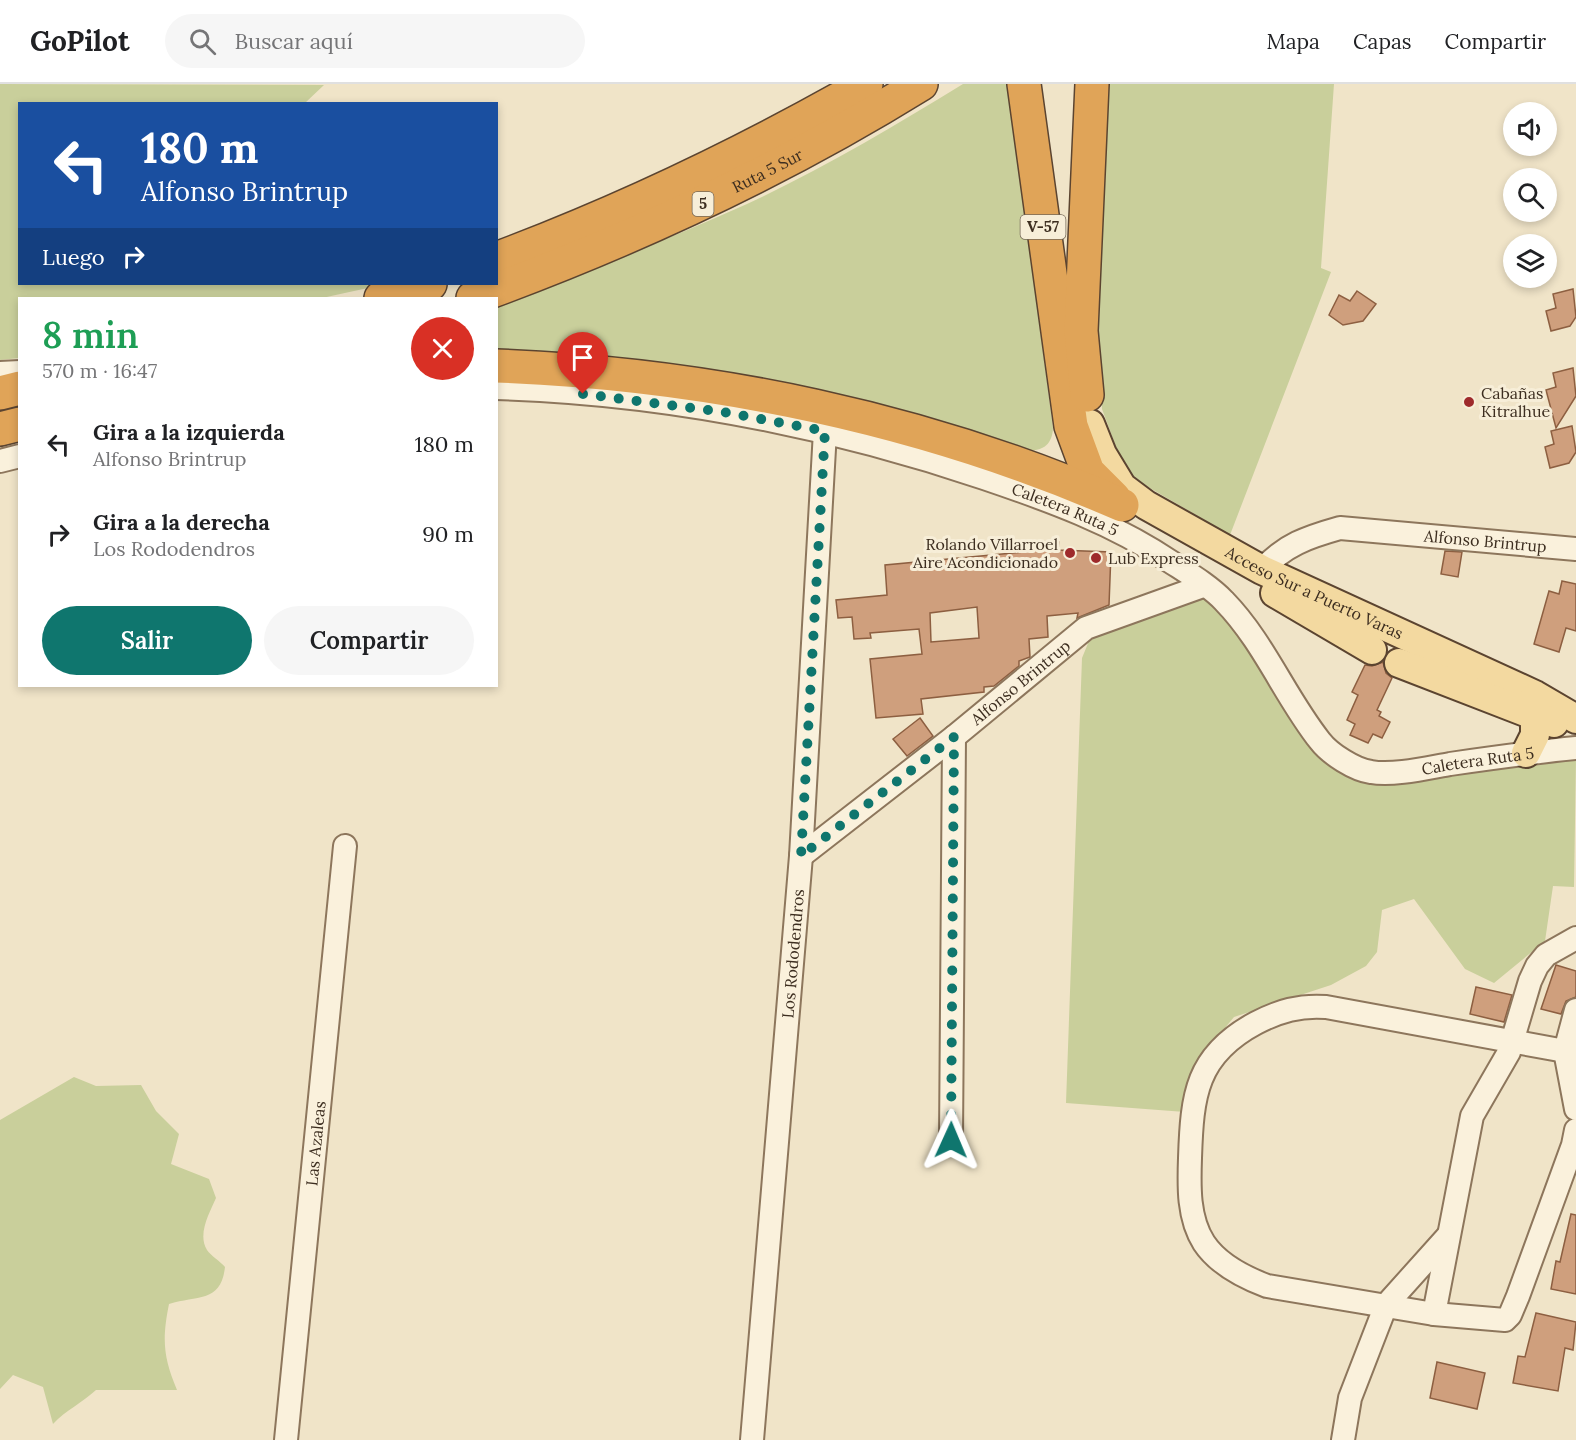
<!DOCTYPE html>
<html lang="es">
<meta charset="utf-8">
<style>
:root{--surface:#fff;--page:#f6f6f6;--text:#202124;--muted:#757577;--line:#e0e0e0;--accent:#0f766e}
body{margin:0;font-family:Lora,serif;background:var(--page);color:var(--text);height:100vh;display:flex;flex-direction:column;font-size:22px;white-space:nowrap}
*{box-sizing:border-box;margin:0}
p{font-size:20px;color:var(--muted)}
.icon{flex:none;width:33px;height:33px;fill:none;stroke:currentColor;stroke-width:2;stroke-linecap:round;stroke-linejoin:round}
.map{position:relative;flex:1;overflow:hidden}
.side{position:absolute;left:18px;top:213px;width:480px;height:390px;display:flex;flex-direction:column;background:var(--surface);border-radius:0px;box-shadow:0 3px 9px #0003}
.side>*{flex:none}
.hud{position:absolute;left:18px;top:18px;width:480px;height:183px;border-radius:0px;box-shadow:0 3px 9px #0003;background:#1a4fa0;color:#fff;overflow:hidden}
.controls{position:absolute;left:1503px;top:18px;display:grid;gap:12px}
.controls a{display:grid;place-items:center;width:54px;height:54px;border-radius:50%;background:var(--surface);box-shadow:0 3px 9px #0003;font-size:30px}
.pin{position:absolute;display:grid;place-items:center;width:51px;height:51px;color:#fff;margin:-62px -26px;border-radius:50% 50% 50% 0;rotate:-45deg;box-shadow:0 0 6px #0007}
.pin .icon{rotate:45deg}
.me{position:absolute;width:66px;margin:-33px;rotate:1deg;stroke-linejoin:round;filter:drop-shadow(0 0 4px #0008)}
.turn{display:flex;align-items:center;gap:21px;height:126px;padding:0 24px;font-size:27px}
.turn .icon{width:78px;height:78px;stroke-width:2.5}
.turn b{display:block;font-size:42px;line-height:51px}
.then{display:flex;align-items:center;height:57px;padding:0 24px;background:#0003;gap:12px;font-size:22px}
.round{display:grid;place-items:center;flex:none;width:63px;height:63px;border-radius:32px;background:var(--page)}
.head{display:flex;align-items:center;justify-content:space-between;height:102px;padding:0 24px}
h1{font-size:36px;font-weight:600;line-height:45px;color:#1e9e55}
.primary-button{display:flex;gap:12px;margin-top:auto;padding:12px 24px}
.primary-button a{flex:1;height:69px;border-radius:36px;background:var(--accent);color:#fff;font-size:24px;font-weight:600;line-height:69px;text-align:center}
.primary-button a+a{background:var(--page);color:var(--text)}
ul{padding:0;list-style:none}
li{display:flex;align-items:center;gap:18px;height:90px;padding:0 24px}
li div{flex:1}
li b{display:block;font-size:22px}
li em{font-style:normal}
header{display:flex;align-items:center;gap:36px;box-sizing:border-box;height:84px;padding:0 30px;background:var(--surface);border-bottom:2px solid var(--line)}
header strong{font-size:28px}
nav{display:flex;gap:33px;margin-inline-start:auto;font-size:21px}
.search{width:420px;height:54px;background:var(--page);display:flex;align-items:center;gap:15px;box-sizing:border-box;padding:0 21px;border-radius:33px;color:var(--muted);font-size:22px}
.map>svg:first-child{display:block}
</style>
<header>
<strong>GoPilot</strong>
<div class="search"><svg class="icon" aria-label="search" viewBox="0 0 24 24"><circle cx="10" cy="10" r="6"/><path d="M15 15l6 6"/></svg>Buscar aquí</div>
<nav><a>Mapa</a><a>Capas</a><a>Compartir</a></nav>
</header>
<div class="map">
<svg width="1576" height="1356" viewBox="0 0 1576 1356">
<rect width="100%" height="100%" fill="#f0e4c8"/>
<g fill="#c9cf9b">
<path d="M0 0 324 1 305 19 20 20V200H386L322 214H20L19 274 0 276Z"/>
<path d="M963 0H1008L1053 344C1052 363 1041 367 1024 367L497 275V220C581 189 665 157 747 120 822 85 893 43 963 0Z"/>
<path d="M1108 0H1334L1321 184 1331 188 1230 451 1126 390 1102 325 1094 212Z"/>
<path d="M1205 514 1239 545 1340 684 1576 674 1574 803 1553 802 1545 857 1494 899 1465 885 1414 815 1382 826 1377 868 1366 882 1331 901 1234 933 1195 980 1185 1028 1066 1019 1082 574 1091 552Z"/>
<path d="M74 993 96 1002 141 1001 156 1027 179 1050 171 1080 209 1095 216 1114C210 1128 197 1150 207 1166 211 1172 220 1177 225 1183 221 1219 198 1211 169 1220 162 1255 163 1273 177 1306H96C82 1319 66 1326 53 1340L43 1303 13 1291 0 1305V1036Z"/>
</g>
<g fill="#cf9f7d" stroke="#8d5f41" stroke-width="1.5" fill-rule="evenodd">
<path d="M1573 205 1576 233 1570 242 1551 247 1546 227 1556 224 1553 210Z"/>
<path d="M1357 207 1376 220 1363 237 1343 241 1329 231 1339 211 1350 217Z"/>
<path d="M1573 284 1576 312 1556 344 1546 306 1556 303 1553 289Z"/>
<path d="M1572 342 1576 368 1569 379 1550 384 1545 363 1554 360 1551 347Z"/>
<path d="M1025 457 1059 458 1058 466 1111 468 1109 521 1077 534 1078 529 1047 532 1048 553 1029 555 1030 573 1019 577V582L994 602 984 603V608L921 615 923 630 876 634 870 575 922 570 919 545 870 549 871 554 854 555 852 533 838 534 836 516 887 511 885 481 1024 468ZM977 523 979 554 931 558 930 529Z"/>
<path d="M1445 467 1462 468 1458 493 1441 490Z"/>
<path d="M1562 497 1576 500V547L1566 544 1559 568 1534 560 1549 507 1559 510Z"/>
<path d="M1383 578 1386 589 1392 594 1377 626 1381 628 1379 632 1390 638 1382 654 1373 650 1368 659 1350 651 1355 640 1347 636 1358 611 1352 608 1365 581 1372 582Z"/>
<path d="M920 634 933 652 907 672 893 655Z"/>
<path d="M1556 881 1576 887V913L1566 917 1561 930 1541 925Z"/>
<path d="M1476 903 1512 911 1504 938 1470 930Z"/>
<path d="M1571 1130 1576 1131V1210L1551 1205 1556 1177 1560 1178Z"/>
<path d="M1536 1229 1576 1238 1573 1266 1565 1264 1558 1307 1513 1299 1518 1272 1525 1273Z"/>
<path d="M1437 1278 1485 1289 1477 1325 1430 1314Z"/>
</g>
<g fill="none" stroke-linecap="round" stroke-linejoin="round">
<g stroke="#8d765c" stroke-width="26">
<g id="minor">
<path d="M0 289 20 288"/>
<path id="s1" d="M496 304C663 309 826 341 984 394 1049 416 1113 439 1171 478 1188 489 1210 502 1224 517 1264 558 1285 613 1320 657 1330 670 1355 686 1371 688 1393 692 1427 684 1450 680 1492 674 1534 668 1576 664"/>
<path d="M0 377 20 372"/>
<path id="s2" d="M1262 486C1284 461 1308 453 1340 444L1576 465"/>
<path id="s3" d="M801 772 954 653 1086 544 1203 502"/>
<path d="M1576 926 1565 967 1576 1025"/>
<path d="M1565 967 1326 923C1300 921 1279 927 1256 939 1196 971 1192 1011 1190 1074 1189 1102 1188 1134 1204 1159 1218 1180 1243 1193 1267 1202L1434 1230 1505 1236 1510 1231 1518 1212 1573 1061 1576 1046"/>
<path d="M951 1056 954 653"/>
<path d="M1434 1230 1472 1032 1509 968 1530 897 1537 882 1546 871 1576 854"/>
<path id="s4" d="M286 1356 345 762"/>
<path id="s5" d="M752 1356 801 772 825 347"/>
<path d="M1343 1356 1350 1314 1386 1221 1447 1153"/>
</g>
</g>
<g stroke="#5b4430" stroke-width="32">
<g id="major">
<path id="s6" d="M1090 340 1102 370 1122 403 1146 421 1262 486 1535 611 1576 635"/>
<path d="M1275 509 1372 566"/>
<path d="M1399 579 1554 639"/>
<path d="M1526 669 1535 651V613"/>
</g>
</g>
<g stroke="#5b4430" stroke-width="36">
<g id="highway">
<path d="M1024 0 1071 342 1088 388 1114 414"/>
<path d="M496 175C624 127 747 68 866 0"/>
<path d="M381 214 430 200"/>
<path id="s7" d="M473 214C630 157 779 88 921 0"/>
<path d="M496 282C711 290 926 335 1122 421"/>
<path d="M0 309 20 304"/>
<path d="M1087 311 1081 247 1092 0"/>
<path d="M0 345 20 340"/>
</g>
</g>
<use href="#minor" stroke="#faf1dc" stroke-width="22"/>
<use href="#major" stroke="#f3d9a0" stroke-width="28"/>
<use href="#highway" stroke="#e0a458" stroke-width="33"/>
</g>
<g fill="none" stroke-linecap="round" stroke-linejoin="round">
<path stroke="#0f766e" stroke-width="10" stroke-dasharray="0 18" d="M583 310 723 328 825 347 801 772 954 653 951 1056"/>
</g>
<g fill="#9e2a2b" stroke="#f7eed8" stroke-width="2">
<circle cx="1469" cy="318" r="6"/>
<circle cx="1070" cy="469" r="6"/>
<circle cx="1096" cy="474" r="6"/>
</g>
<g text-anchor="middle" stroke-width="6" stroke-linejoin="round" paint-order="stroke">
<g fill="#f7eed8" stroke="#756857" stroke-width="1.5">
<rect x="692.5" y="108" width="21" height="24" rx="4.5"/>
<rect x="1020.5" y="131" width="45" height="24" rx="4.5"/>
</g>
<g font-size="15" font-weight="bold" fill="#3d2e20">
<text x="703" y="125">5</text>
<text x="1043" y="148">V-57</text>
</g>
<g font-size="16" fill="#3d2e20" stroke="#f7eed8">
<text dy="6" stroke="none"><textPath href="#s7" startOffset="321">Ruta 5 Sur</textPath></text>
<text dy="6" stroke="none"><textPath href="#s1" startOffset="585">Caletera Ruta 5</textPath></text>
<text dy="6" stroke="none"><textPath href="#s2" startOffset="236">Alfonso Brintrup</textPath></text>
<text dy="6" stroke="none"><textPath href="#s6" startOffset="291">Acceso Sur a Puerto Varas</textPath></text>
<text dy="6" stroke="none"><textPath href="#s3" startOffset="280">Alfonso Brintrup</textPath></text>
<text dy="6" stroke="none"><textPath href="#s1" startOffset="1108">Caletera Ruta 5</textPath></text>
<text dy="6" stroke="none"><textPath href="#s5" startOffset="488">Los Rododendros</textPath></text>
<text dy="6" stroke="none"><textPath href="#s4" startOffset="298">Las Azaleas</textPath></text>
</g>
<g font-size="16" fill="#3d2e20" stroke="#f7eed8" text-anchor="start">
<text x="1481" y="315">Cabañas<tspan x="1481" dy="18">Kitralhue</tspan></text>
<text x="1058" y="466" text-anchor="end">Rolando Villarroel<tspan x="1058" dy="18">Aire Acondicionado</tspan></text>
<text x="1108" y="480">Lub Express</text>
</g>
</g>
</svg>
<div class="controls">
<a><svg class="icon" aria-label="sound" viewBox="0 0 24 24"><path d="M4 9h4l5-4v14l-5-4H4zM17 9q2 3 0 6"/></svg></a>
<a><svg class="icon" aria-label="search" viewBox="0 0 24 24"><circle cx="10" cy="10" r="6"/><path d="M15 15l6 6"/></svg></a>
<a><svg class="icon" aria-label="layers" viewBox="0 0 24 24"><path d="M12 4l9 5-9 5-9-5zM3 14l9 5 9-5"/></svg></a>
</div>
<div class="pin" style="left:583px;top:310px;background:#d93025"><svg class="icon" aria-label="arrive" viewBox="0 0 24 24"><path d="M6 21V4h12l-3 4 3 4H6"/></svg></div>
<svg class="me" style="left:951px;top:1056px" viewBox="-20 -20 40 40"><path d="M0-17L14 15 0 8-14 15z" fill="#0f766e" stroke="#fff" stroke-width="4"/></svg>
<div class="hud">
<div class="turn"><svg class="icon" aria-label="left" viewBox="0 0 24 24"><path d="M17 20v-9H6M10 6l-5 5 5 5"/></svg><div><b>180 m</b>Alfonso Brintrup</div></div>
<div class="then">Luego<svg class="icon" aria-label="right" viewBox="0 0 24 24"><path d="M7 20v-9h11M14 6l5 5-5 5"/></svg></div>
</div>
<section class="side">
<div class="head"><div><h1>8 min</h1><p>570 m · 16:47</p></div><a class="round" style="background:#d93025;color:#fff"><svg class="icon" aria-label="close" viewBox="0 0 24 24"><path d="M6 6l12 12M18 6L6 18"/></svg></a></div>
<ul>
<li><svg class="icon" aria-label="left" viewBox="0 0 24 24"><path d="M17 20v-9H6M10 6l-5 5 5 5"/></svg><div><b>Gira a la izquierda</b><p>Alfonso Brintrup</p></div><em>180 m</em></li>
<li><svg class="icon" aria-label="right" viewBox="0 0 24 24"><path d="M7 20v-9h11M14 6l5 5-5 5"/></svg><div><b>Gira a la derecha</b><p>Los Rododendros</p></div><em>90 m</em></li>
</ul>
<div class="primary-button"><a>Salir</a><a>Compartir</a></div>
</section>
</div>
